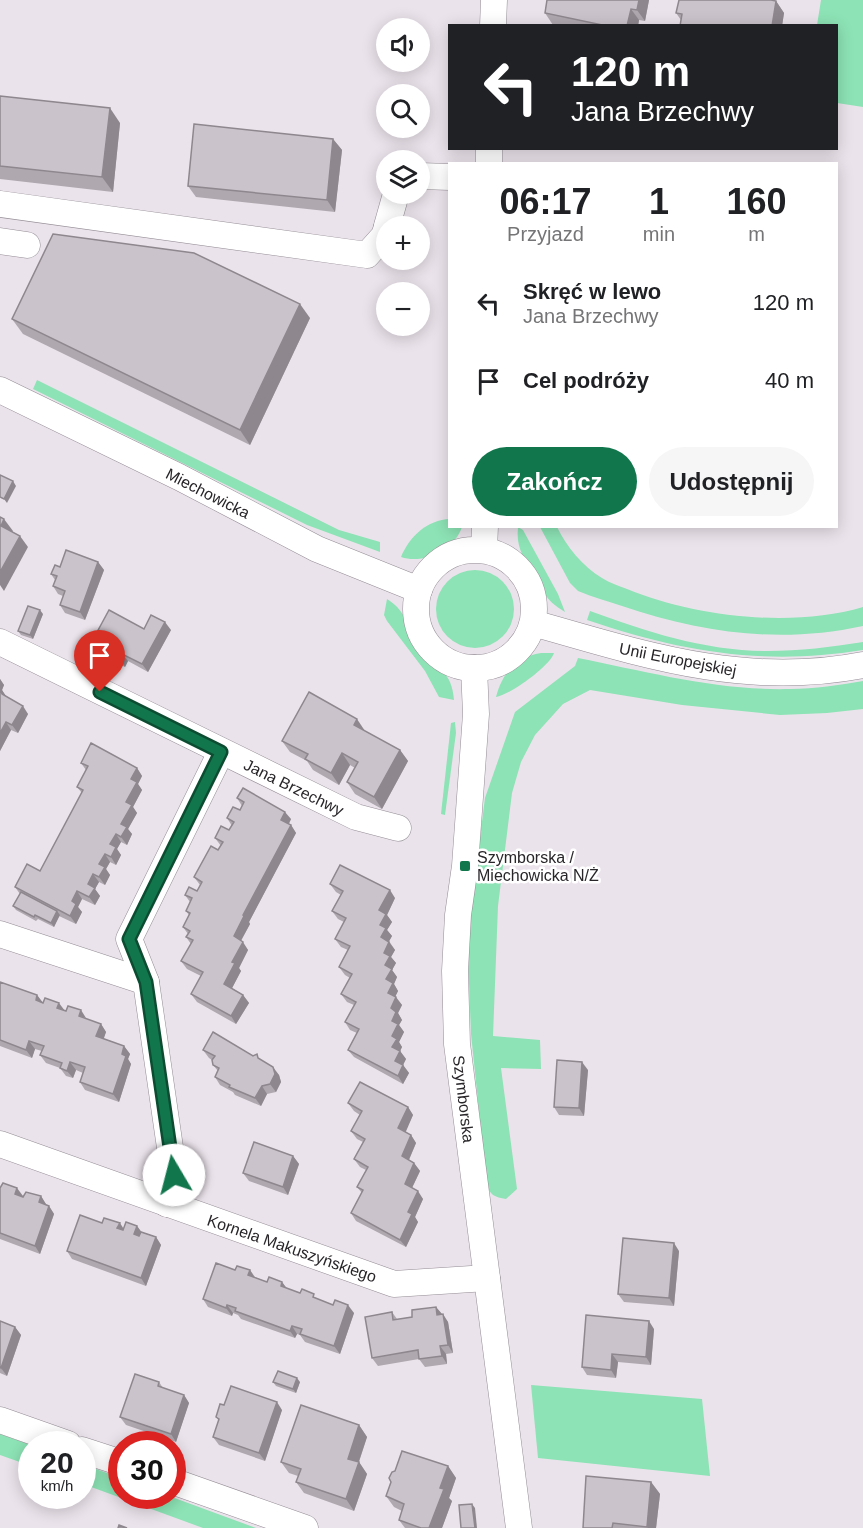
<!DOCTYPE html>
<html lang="pl">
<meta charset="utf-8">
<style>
:root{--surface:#fff;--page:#f6f6f6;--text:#202124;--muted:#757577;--accent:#12764d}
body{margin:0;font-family:Arial,sans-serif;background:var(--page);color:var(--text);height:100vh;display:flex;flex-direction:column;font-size:22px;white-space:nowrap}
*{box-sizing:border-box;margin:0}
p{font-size:20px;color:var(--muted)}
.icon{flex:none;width:33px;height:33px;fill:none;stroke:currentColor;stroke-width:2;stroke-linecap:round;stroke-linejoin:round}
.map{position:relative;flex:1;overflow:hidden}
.side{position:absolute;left:448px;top:162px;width:390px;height:366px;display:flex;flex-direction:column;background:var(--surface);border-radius:0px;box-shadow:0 3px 15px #0003}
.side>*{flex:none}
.hud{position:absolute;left:448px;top:24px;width:390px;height:126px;border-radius:0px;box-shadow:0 3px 15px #0003;background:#202124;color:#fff;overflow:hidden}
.tools{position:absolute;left:376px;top:18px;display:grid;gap:12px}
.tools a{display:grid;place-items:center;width:54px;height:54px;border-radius:50%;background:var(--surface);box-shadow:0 3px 15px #0003;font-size:30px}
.speed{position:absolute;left:18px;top:1431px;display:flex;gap:12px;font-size:30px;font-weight:700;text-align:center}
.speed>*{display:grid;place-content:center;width:78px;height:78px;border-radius:50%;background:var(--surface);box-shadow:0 3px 15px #0003;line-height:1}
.speed small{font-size:15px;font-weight:400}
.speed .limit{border:9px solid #d22;background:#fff;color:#111}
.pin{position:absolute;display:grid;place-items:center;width:51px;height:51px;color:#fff;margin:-62px -26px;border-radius:50% 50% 50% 0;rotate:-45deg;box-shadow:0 0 6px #0007}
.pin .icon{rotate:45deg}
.me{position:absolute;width:66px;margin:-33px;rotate:352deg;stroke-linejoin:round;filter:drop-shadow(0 0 4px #0008)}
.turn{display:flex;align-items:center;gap:21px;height:126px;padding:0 24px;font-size:27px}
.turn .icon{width:78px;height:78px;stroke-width:2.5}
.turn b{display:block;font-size:42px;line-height:51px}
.eta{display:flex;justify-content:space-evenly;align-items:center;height:102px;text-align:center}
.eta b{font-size:36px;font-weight:600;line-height:42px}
.primary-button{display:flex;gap:12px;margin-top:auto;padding:12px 24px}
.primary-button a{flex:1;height:69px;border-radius:36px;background:var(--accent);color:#fff;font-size:24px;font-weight:600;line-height:69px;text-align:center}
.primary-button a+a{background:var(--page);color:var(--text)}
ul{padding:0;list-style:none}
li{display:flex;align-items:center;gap:18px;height:78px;padding:0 24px}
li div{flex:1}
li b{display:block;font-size:22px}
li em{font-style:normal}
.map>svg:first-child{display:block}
</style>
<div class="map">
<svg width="863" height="1528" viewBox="0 0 863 1528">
<rect width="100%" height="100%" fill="#ebe3eb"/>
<g fill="#8de3b5">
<path d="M821 0H863V107L837 103V26L817 25Z"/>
<path d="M37 380 339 530 380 542V552L307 525 33 389Z"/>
<path d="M450 519V526L462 527C455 549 424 565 401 557 410 536 427 520 450 519Z"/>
<path d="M518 527 523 530 558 594 565 612C543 599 545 591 532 572 522 556 516 545 518 527Z"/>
<path d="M540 527H557C567 547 582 566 602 578 610 583 619 586 627 589 695 617 792 628 863 607V626C780 644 702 633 622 606 608 601 592 597 578 591L570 583Z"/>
<circle cx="475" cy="609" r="39"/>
<path d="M387 599C410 613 406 631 421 649 437 669 452 671 454 700L439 697 425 671 387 621 384 615Z"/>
<path d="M590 611C647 632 706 651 767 651 800 651 831 647 863 642V650C763 666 682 652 587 620Z"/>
<path d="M541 653H554C550 666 510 695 496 697 502 674 515 657 541 653Z"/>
<path d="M578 658C648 672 719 691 790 689 815 689 839 685 863 681V709L827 713 780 715 682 705 590 690 563 704 535 735 521 762 512 793 498 906 493 1036 540 1040 541 1069 501 1068 517 1189 506 1199C491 1197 488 1192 486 1178L471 1034 468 958 471 908 485 798 515 712 575 666Z"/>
<path d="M455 722 456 733 445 815 441 814 451 723Z"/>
<path d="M531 1385 702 1399 710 1476 538 1458Z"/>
<path d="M0 1434 31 1445V1466L0 1455Z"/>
<path d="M82 1464 121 1478 122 1496H169L256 1528H203L83 1484Z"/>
</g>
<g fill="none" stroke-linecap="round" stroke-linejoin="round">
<g stroke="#948d95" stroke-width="27">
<g id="minor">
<path d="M493 26 494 0"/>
<path d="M489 164V148"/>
<path d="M420 176 450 177"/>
<path d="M0 204 367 255 384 236 387 227"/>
<path d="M387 226 396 194"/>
<path d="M0 241 27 245"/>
<path d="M0 390 179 477 317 549 419 590"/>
<path d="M484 550 485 526"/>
<circle cx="475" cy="609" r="59"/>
<path d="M533 623C645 655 745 688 863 665"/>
<path d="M0 642 356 817 398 828"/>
<path d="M474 668 476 714 465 866 458 915 455 971 457 1044 519 1528"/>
<path d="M0 934 146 982"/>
<path d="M0 1144 394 1284 487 1278"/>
<path d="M167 1204 174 1175 146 982 129 939 221 752"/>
<path d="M0 1420 68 1444"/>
<path d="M82 1450 122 1463"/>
<path d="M172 1481 305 1528"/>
</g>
</g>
<use href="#minor" stroke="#fff" stroke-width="26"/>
</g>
<g fill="#afa8af">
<path d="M547 0H649L645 21 639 20 638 26 553 25 545 13Z"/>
<path d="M776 1 784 13 782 26H680L681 20 676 13Z"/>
<path d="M0 96 120 123 113 192 0 179Z"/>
<path d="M333 139 342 150 335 212 196 197 188 186Z"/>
<path d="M310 318 250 445 23 334 12 319Z"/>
<path d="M98 562 104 570 85 620 65 613 60 605 63 596 58 594 53 586 55 580 51 574Z"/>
<path d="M43 614 33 639 21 635 18 631Z"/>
<path d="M144 629 171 630 148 672 128 661 125 667 110 659 105 651 107 646 101 642 96 634Z"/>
<path d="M0 679 4 685 2 690 6 697 28 714 18 733 11 730 0 751Z"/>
<path d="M365 731 400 750 408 761 382 809 355 794 347 782 355 768 350 765 339 785 313 770 307 761 290 752 282 741Z"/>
<path d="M81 763 137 768 142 776 138 784 142 790 133 807 137 813 128 829 132 834 127 845 121 842 117 849 121 855 116 865 110 862 106 869 110 875 105 885 99 882 95 889 100 896 95 905 82 899 78 907 82 912 76 924 59 916 54 927 38 919 36 921 16 910 13 906 20 894 15 887 40 871 82 793 77 787 86 770Z"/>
<path d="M237 798 291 819 289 824 291 825 296 833 249 922 250 924 241 941 248 950 239 968 241 971 232 988 243 995 249 1003 236 1024 197 1002 191 994 201 976 187 969 181 961 191 944 186 937 188 934 183 927 189 915 186 911 190 902 185 895 197 891 200 885 194 877 218 850 221 846 215 838 229 830 232 826 227 818 240 810 242 806Z"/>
<path d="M330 884 395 898 387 915 392 922 387 930 392 936 389 941 395 950 391 957 396 963 392 970 397 977 394 984 398 991 395 997 402 1005 398 1013 402 1020 399 1025 404 1032 399 1042 402 1047 400 1051 406 1059 403 1065 409 1073 403 1084 354 1057 348 1050 357 1033 350 1030 345 1022 354 1005 347 1002 341 994 350 978 345 975 339 967 348 950 341 947 335 939 344 922 338 919 332 911 341 895 336 892Z"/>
<path d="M0 982 37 995 43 1003 101 1024 106 1032 103 1039 124 1046 130 1054 128 1059 131 1064 119 1102 85 1090 80 1082 83 1073 76 1070 73 1078 66 1076 60 1068 46 1063 40 1055 42 1051 35 1049 32 1058 0 1046Z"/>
<path d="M203 1050 261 1060 279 1075 281 1082 276 1092 267 1094 261 1106 235 1095 233 1092 220 1085 215 1077 218 1071 213 1065 212 1060 209 1058Z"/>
<path d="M588 1070 584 1116 559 1115 554 1107Z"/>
<path d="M348 1103 408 1107 413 1115 405 1132 411 1135 416 1143 409 1160 414 1163 420 1171 412 1188 423 1199 415 1217 418 1222 406 1247 356 1221 351 1213 362 1193 357 1187 366 1170 360 1167 354 1159 363 1142 357 1139 351 1131 360 1115 354 1111Z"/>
<path d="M293 1156 299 1164 288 1195 249 1181 243 1173Z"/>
<path d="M0 1188 23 1197 41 1196 46 1205 49 1206 54 1214 40 1254 0 1239Z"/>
<path d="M137 1226 141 1232 156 1237 161 1245 146 1286 72 1259 67 1251 124 1229Z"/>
<path d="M679 1251 674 1306 624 1302 618 1294Z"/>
<path d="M235 1270H250L255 1277 267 1282H282L287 1289 354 1313 340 1354 305 1342 300 1335 297 1334 295 1338 241 1319 238 1315 233 1313 232 1316 208 1307 203 1299Z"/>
<path d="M436 1307 448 1322 453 1353 446 1354 447 1364 425 1367 419 1359 378 1366 372 1358 392 1312 397 1319 412 1317Z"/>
<path d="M0 1321 15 1327 21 1335 7 1376 0 1373Z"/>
<path d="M654 1329 651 1365 618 1362 616 1378 587 1375 582 1367Z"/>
<path d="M159 1382 163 1388 184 1395 189 1403 176 1442 126 1425 120 1417Z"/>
<path d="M273 1382H300L296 1393 276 1386Z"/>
<path d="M224 1405 282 1410 265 1461 219 1445 213 1437 219 1421 216 1417Z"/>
<path d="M359 1425 367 1437 359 1462 367 1474 354 1511 304 1493 296 1482 298 1476 289 1473 281 1462Z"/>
<path d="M448 1466 456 1478 449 1498 452 1501 442 1528H405L399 1520 402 1511 394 1507 386 1496Z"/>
<path d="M651 1482 660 1494 656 1528H583Z"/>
</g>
<g fill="#8e888e">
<path d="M639 0H649L645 21 637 10Z"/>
<path d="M776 1 784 13 782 26H772Z"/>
<path d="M631 9 639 20 638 26H627Z"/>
<path d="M110 108 120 123 113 192 102 177Z"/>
<path d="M333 139 342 150 335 212 327 200Z"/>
<path d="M300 304 310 318 250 445 240 430Z"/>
<path d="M13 481 16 486 7 503 4 499Z"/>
<path d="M4 519 13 531 9 537 1 526Z"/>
<path d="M20 536 28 547 4 591 0 585V572Z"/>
<path d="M98 562 104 570 85 620 80 612Z"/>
<path d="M40 610 43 614 33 639 30 635Z"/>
<path d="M165 622 171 630 148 672 142 664Z"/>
<path d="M122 654 128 661 125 667 120 659Z"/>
<path d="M0 679 4 685 2 690 6 696 7 702 0 692Z"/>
<path d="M23 706 28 714 18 733 12 725Z"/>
<path d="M357 719 365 731 354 725Z"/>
<path d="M6 722 11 730 0 751V733Z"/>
<path d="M400 750 408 761 382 809 374 797Z"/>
<path d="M342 753 350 765 339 785 331 773Z"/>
<path d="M137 768 142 776 138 784 142 790 133 807 137 813 128 829 132 834 127 845 121 837V824L131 779Z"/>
<path d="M285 812 291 819 287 827 281 820Z"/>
<path d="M291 825 296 833 249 922 250 924 239 944 234 936 243 915Z"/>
<path d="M116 834 121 842 117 849 121 855 116 865 111 857 110 844Z"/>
<path d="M105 854 110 862 106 869 110 875 105 885 99 877V864Z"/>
<path d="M93 874 99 882 95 889 100 896 95 905 89 897 88 884Z"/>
<path d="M390 890 395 898 387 915 392 922 387 930 392 936 387 945 381 937 379 910Z"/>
<path d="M77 891 82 899 78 907 82 912 76 924 70 916 72 901Z"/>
<path d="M57 911 60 915 54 927 51 923Z"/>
<path d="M243 942 248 950 239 968 241 971 230 992 224 984 232 962Z"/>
<path d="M389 942 395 950 391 957 396 963 392 970 397 977 394 984 398 991 393 1001 388 993 384 953Z"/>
<path d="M37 995 43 1003 36 1000Z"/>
<path d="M243 995 249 1003 236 1024 231 1016Z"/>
<path d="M396 997 402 1005 398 1013 402 1020 399 1025 404 1032 399 1042 402 1047 398 1055 392 1047 391 1008Z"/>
<path d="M59 1003 65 1011 57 1008Z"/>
<path d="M81 1010 86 1018 79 1016Z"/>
<path d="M101 1024 106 1032 102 1044 96 1036Z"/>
<path d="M29 1041 35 1049 32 1058 26 1050Z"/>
<path d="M124 1046 130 1054 128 1059 131 1064 119 1102 113 1094Z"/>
<path d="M400 1051 406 1059 401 1069 395 1061Z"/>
<path d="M70 1062 76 1070 73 1078 67 1071Z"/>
<path d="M582 1062 588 1070 584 1116 579 1108Z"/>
<path d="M403 1065 409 1073 403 1084 398 1076Z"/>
<path d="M273 1067 279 1075 281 1082 276 1092 270 1084Z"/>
<path d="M262 1086 267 1094 261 1106 255 1098Z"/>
<path d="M408 1107 413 1115 404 1136 398 1128Z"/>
<path d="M411 1135 416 1143 407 1164 402 1156Z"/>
<path d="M293 1156 299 1164 288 1195 283 1187Z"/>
<path d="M414 1163 420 1171 410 1192 405 1184Z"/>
<path d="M17 1188 23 1196 21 1202 15 1194Z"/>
<path d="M418 1191 423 1199 415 1217 418 1222 406 1247 400 1240 408 1212Z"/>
<path d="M41 1196 46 1204 45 1210 39 1202Z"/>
<path d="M49 1206 54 1214 40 1254 35 1246Z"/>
<path d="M120 1223 125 1231 117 1228Z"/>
<path d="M137 1226 143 1234 140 1242 134 1234Z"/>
<path d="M156 1237 161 1245 146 1286 141 1278Z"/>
<path d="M674 1243 679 1251 674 1306 669 1298Z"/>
<path d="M250 1270 255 1278 248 1275Z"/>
<path d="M282 1282 288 1290 281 1286Z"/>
<path d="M227 1305 233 1313 232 1316 226 1308Z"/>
<path d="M348 1305 354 1313 340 1354 334 1346Z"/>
<path d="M436 1307 442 1314 437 1315Z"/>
<path d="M443 1314 448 1322 453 1353 448 1345Z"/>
<path d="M649 1321 654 1329 651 1365 646 1357Z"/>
<path d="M292 1326 297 1334 295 1338 290 1331Z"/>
<path d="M15 1327 21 1335 7 1376 1 1368Z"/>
<path d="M440 1346 446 1354 447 1364 442 1356Z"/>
<path d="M612 1354 618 1362 616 1378 611 1370Z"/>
<path d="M297 1378 300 1382 296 1393 293 1389Z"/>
<path d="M184 1395 189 1403 176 1442 171 1434Z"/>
<path d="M277 1402 282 1410 265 1461 259 1453Z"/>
<path d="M359 1425 367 1437 356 1470 348 1459Z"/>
<path d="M359 1462 367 1474 354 1511 346 1499Z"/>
<path d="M448 1466 456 1478 449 1498 452 1501 442 1528H429L440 1488Z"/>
<path d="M651 1482 660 1494 656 1528H648L647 1527Z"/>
<path d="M472 1504 475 1508 477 1528H475Z"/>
</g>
<g fill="#cbc3cb" stroke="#8e888e" stroke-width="1.5">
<path d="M547 0H639L637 10 631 9 627 26H607L545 13Z"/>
<path d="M679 0H771L776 1 772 26H680L682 14 676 13Z"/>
<path d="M0 96 110 108 102 177 0 166Z"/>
<path d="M194 124 333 139 327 200 188 186Z"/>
<path d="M53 234 194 253 300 304 240 430 12 319Z"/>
<path d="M0 475 13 481 4 499 0 497Z"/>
<path d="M0 517 4 519 1 526 20 536 0 572Z"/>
<path d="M66 550 98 562 80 612 60 605 65 591 53 586 57 576 51 574 55 565 60 567Z"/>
<path d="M28 606 40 610 30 635 18 631Z"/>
<path d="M109 610 144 629 151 615 165 622 142 664 122 654 120 659 105 651 109 642 96 634Z"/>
<path d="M0 688 2 694 23 706 12 725 6 722 0 733Z"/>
<path d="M309 692 357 719 354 725 400 750 374 797 347 782 358 762 342 753 331 773 305 759 308 754 282 741Z"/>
<path d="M91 743 137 768 131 779 137 782 126 802 132 805 121 824 127 827 121 837 116 834 110 844 116 847 111 857 105 854 99 864 105 867 99 877 93 874 88 884 95 888 89 897 77 891 72 901 76 904 70 916 15 887 27 864 40 871 83 790 77 787 88 766 81 763Z"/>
<path d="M243 788 285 812 281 820 291 825 243 915 244 916 234 936 243 942 232 962 235 963 224 984 243 995 231 1016 191 994 203 972 181 961 193 940 186 937 190 931 183 927 190 913 186 911 192 898 185 895 189 887 197 891 202 882 194 877 211 846 218 850 223 842 215 838 221 826 229 830 234 822 227 818 233 807 240 810 244 802 237 798Z"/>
<path d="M340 865 390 890 379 910 386 914 380 925 386 928 381 937 389 942 384 953 390 956 385 965 392 969 386 979 393 983 388 993 396 997 391 1008 396 1012 392 1021 398 1024 392 1036 397 1039 392 1047 400 1051 395 1061 403 1065 398 1076 348 1050 359 1029 345 1022 356 1002 341 994 352 974 339 967 350 946 335 939 346 918 332 911 343 891 330 884Z"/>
<path d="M21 892 57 911 51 923 35 915 34 917 13 906Z"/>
<path d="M0 982 37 995 36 1000 43 1003 45 998 59 1003 57 1008 66 1011 68 1006 81 1010 79 1016 101 1024 96 1036 124 1046 122 1054 126 1056 113 1094 80 1082 85 1067 70 1062 67 1071 60 1068 62 1063 40 1055 44 1046 29 1041 26 1050 0 1040Z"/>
<path d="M213 1032 253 1056 257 1054 258 1058 273 1067 275 1074 270 1084 262 1086 255 1098 229 1087 230 1085 215 1077 219 1068 213 1065 212 1060 215 1056 203 1050Z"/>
<path d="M557 1060 582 1062 579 1108 554 1107Z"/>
<path d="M360 1082 408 1107 398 1128 411 1135 402 1156 414 1163 405 1184 418 1191 408 1212 412 1214 400 1240 351 1213 363 1190 357 1187 368 1167 354 1159 365 1139 351 1131 362 1111 348 1103Z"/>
<path d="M254 1142 293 1156 283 1187 243 1173Z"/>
<path d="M3 1183 17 1188 15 1194 23 1197 26 1192 41 1196 39 1202 49 1206 35 1246 0 1233V1188Z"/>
<path d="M80 1215 102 1223 104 1218 120 1223 117 1228 123 1230 126 1222 137 1226 134 1234 139 1236 141 1232 156 1237 141 1278 67 1251Z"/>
<path d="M623 1238 674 1243 669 1298 618 1294Z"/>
<path d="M216 1263 235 1270 237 1266 250 1270 248 1275 267 1282 269 1277 282 1282 281 1286 300 1293 302 1289 314 1294 313 1297 333 1305 335 1300 348 1305 334 1346 300 1334 302 1329 292 1326 290 1331 235 1311 236 1308 227 1305 226 1308 203 1299Z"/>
<path d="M436 1307 437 1315 443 1314 448 1345 440 1346 442 1356 419 1359 418 1350 372 1358 365 1317 392 1312 393 1320 412 1317V1310Z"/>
<path d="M586 1315 649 1321 646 1357 612 1354 611 1370 582 1367Z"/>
<path d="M0 1321 15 1327 1 1368 0 1367Z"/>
<path d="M278 1371 297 1378 293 1389 273 1382Z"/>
<path d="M135 1374 159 1382 158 1386 184 1395 171 1434 120 1417Z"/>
<path d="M231 1386 277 1402 259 1453 213 1437 219 1419 216 1417 220 1404 224 1405Z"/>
<path d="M301 1405 359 1425 348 1459 359 1462 346 1499 296 1482 301 1469 281 1462Z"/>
<path d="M402 1451 448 1466 440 1488 444 1489 429 1528H421L399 1520 404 1504 386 1496 391 1482 389 1478 392 1472 395 1471Z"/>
<path d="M586 1476 651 1482 647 1527 613 1523 612 1528H583Z"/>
<path d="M472 1504 475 1528H461L459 1505Z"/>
<path d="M119 1525 127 1528H118Z"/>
</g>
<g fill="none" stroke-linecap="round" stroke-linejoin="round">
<g stroke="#0c4d32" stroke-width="15">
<path id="route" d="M100 692 221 752 129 939 146 982 174 1175"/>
</g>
<use href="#route" stroke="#12764d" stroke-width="10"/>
</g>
<rect fill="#12764d" stroke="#fff" stroke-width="2" x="459" y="860" width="12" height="12" rx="3"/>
<g text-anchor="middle" stroke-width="5" stroke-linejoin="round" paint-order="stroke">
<g font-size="16" fill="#292629" stroke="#fff">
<text transform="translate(208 493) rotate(27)" y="6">Miechowicka</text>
<text transform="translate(678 659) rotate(11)" y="6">Unii Europejskiej</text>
<text transform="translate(294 787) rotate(26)" y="6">Jana Brzechwy</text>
<text transform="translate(464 1099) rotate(83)" y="6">Szymborska</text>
<text transform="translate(292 1248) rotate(19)" y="6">Kornela Makuszyńskiego</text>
</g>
<g font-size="16" fill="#292629" stroke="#fff" text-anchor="start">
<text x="477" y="863">Szymborska /<tspan x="477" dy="18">Miechowicka N/Ż</tspan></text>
</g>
</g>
</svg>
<div class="tools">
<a><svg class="icon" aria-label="sound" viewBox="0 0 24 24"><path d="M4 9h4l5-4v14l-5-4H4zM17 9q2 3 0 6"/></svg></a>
<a><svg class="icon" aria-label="search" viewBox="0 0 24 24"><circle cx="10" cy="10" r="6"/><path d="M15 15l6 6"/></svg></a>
<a><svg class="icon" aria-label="layers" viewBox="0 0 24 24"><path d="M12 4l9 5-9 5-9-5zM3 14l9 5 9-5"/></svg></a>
<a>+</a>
<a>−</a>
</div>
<div class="speed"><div>20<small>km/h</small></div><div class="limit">30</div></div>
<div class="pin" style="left:100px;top:692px;background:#d93025"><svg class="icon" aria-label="arrive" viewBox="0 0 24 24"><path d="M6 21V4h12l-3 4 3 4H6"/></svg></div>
<svg class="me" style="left:174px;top:1175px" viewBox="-20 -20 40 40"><circle r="19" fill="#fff"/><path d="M0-13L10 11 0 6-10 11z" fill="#12764d"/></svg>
<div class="hud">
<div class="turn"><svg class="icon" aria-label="left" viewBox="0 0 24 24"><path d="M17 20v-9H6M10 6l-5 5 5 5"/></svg><div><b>120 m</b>Jana Brzechwy</div></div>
</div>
<section class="side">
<div class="eta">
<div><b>06:17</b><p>Przyjazd</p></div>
<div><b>1</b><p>min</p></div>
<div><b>160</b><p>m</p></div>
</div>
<ul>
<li><svg class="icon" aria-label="left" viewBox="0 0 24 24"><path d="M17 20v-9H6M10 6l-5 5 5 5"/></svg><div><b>Skręć w lewo</b><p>Jana Brzechwy</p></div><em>120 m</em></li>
<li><svg class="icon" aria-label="arrive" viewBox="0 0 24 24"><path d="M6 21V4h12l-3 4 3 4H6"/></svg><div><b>Cel podróży</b></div><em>40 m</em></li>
</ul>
<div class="primary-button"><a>Zakończ</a><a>Udostępnij</a></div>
</section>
</div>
